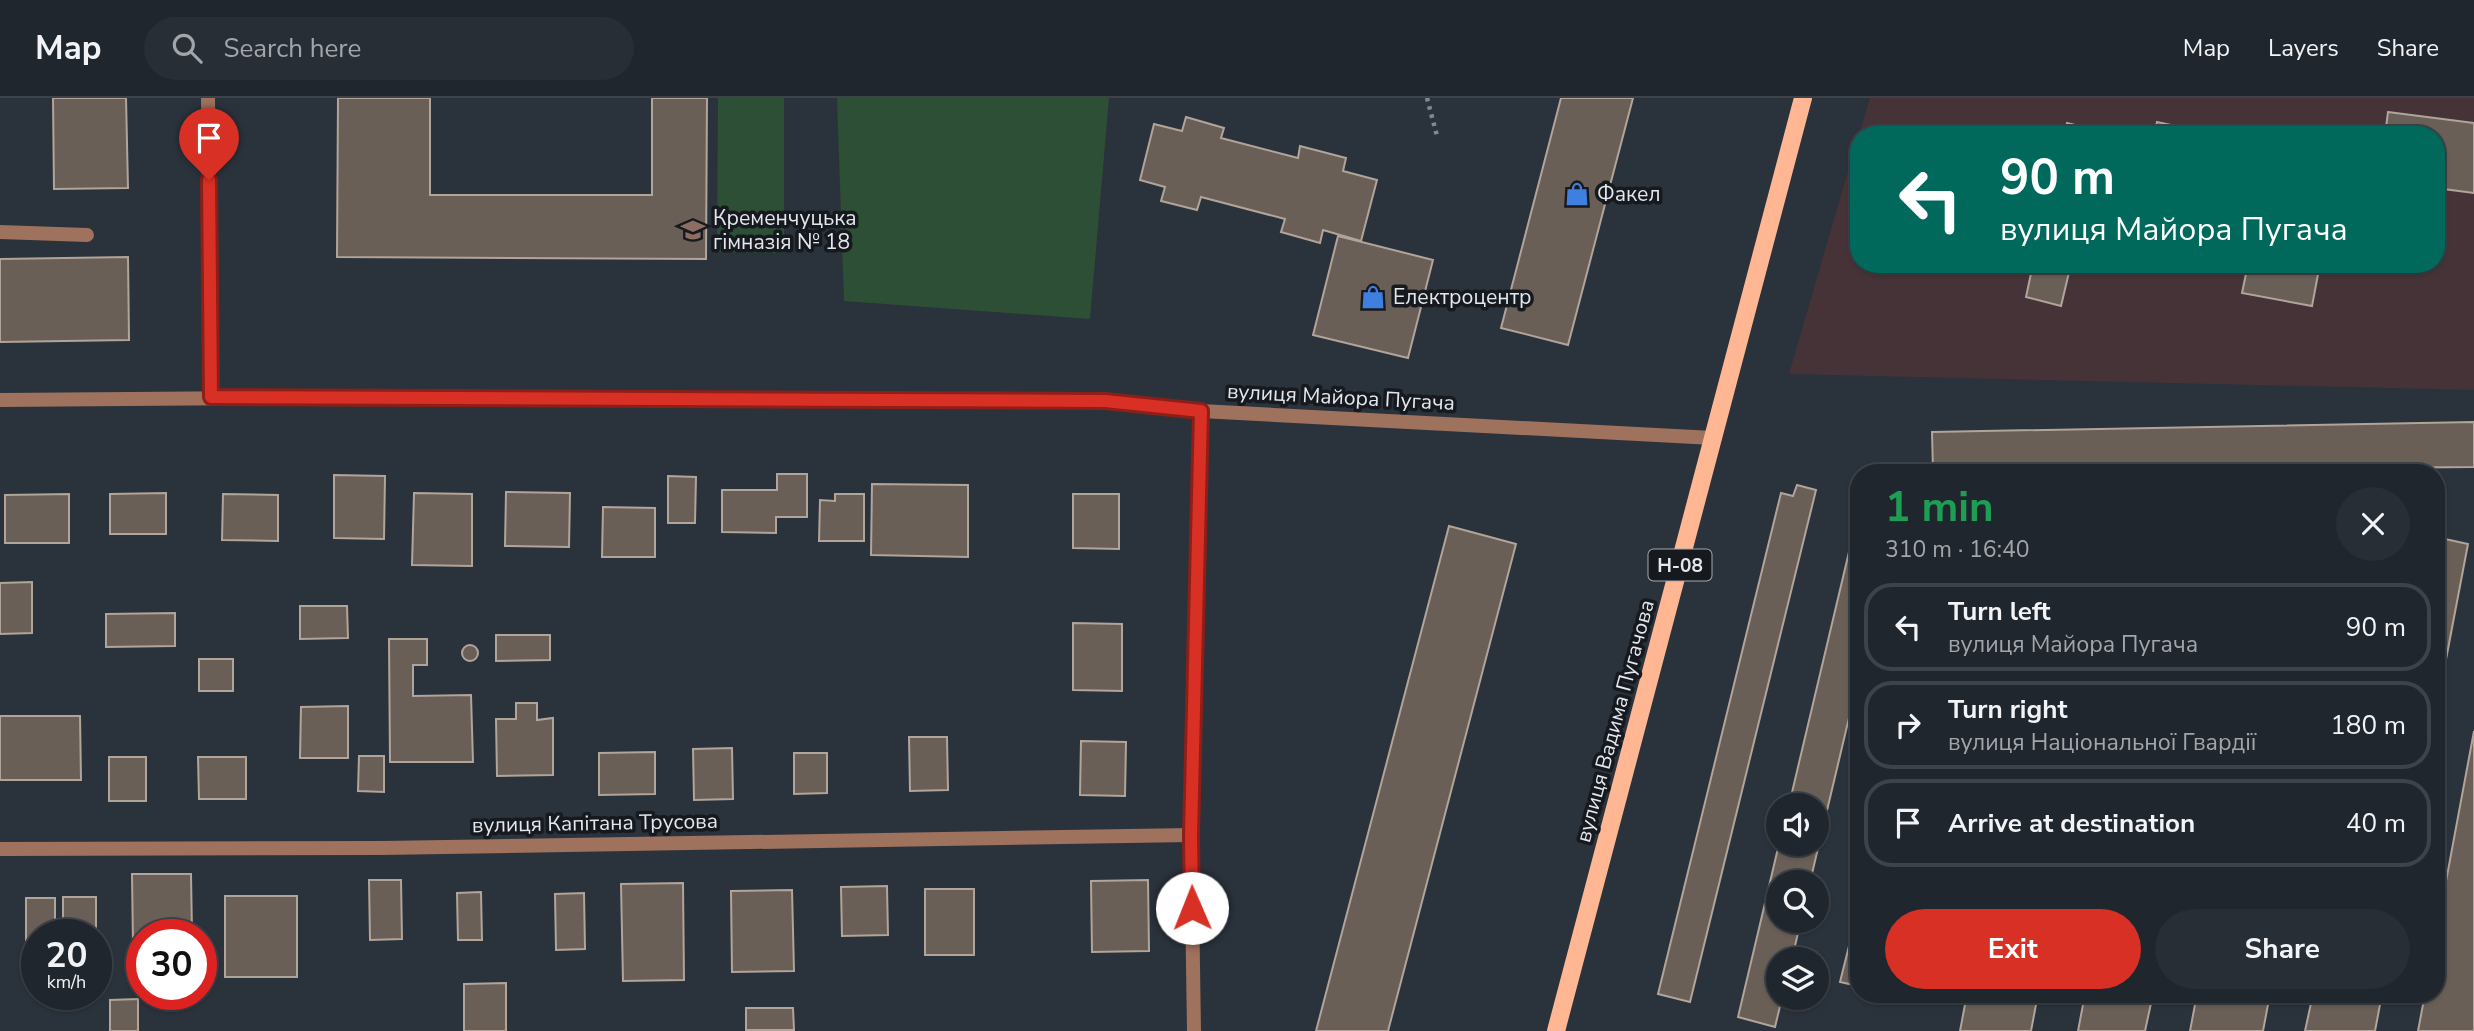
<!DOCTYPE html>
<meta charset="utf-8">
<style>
:root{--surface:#20262d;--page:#282e35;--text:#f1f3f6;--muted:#a2a5aa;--line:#3d4349;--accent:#d93025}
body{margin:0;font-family:"Nunito Sans",sans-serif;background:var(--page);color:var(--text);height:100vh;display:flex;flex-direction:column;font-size:26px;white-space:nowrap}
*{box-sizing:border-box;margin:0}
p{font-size:23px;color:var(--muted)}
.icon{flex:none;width:38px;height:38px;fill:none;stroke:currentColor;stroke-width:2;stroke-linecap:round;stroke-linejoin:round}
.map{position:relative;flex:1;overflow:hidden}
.panel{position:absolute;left:1850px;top:366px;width:595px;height:539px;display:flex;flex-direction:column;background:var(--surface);border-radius:28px;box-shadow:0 2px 5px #0004,0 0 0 2px var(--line)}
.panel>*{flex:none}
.banner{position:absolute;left:1850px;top:28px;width:595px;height:147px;border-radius:28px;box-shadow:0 2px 5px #0004,0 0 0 2px var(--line);background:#00695c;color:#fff;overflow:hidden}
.buttons{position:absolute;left:1766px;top:695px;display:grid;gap:14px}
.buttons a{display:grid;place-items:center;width:63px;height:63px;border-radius:50%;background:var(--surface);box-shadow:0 2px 5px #0004,0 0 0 2px var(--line);font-size:35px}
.speed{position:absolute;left:21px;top:821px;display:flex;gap:14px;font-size:35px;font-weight:700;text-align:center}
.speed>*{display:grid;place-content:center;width:91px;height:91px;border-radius:50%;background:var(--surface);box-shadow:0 2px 5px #0004,0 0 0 2px var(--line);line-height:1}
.speed small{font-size:18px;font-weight:400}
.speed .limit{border:10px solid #d22;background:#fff;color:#111}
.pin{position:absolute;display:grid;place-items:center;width:60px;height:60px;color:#fff;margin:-72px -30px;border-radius:50% 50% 50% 0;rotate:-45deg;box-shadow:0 0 7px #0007}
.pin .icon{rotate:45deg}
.me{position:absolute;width:77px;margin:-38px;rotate:359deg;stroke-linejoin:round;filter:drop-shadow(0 0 5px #0008)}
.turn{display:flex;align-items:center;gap:24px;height:147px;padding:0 35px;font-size:32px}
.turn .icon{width:91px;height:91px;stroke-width:2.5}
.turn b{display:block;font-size:49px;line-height:60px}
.round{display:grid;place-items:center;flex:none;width:74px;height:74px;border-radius:37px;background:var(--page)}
.overview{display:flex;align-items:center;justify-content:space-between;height:119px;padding:0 35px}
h1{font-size:42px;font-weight:700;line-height:52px;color:#1e9e55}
.action{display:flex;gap:14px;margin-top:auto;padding:14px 35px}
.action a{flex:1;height:80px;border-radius:42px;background:var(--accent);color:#fff;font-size:28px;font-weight:700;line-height:80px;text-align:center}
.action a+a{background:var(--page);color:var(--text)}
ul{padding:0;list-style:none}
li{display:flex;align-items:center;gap:21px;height:88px;margin:0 14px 10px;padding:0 21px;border:4px solid var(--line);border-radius:28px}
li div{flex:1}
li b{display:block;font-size:26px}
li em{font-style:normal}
header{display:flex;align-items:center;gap:42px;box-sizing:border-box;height:98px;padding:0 35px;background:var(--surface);border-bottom:2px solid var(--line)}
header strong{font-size:33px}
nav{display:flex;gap:38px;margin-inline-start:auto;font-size:24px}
.search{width:490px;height:63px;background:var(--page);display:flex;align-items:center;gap:18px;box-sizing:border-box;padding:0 24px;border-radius:38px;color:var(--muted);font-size:26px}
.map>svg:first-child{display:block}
</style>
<header>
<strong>Map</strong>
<div class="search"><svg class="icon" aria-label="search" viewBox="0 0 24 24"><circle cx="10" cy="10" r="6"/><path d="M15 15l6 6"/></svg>Search here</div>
<nav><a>Map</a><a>Layers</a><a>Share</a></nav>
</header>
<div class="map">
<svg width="2474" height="933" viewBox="0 0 2474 933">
<rect width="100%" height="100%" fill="#2a323c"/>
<path fill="#463338" d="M1870 0H2474V292L1789 276 1858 39V166H2436V37H1859Z"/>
<g fill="#2d4f36">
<path d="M718 0H784V155L717 154Z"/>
<path d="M837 0H1109L1090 221 844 203Z"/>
</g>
<g fill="#6a5f56" stroke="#b1a49a" stroke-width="2">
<path d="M53 0H126L128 90 54 91Z"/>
<path d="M338 0H430V97H652V0H707L706 161 337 159Z"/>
<path d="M1561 0H1633L1568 247 1501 230Z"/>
<path d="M2388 14 2474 25V95L2436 90V37H2385Z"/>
<path d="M1186 19 1224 30 1221 40 1298 60 1300 48 1346 60 1343 73 1377 82 1361 143 1323 132 1320 145 1281 134 1285 121 1201 99 1197 112 1161 103 1165 89 1140 82 1154 26 1182 33Z"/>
<path d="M2157 24 2218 37H2154Z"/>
<path d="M2067 25 2104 34 2103 37H2064Z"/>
<path d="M1338 138 1433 162 1408 260 1313 237Z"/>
<path d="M128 159 129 242 0 244V161Z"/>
<path d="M2033 166H2071L2061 208 2026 199Z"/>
<path d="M2248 166H2320L2312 208 2242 195Z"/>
<path d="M2474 324V369L1933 374 1932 334Z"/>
<path d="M777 376H807V419H776V435L722 434V392H777Z"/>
<path d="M334 377 385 378 384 441 334 440Z"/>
<path d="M668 378 696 379 695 425H668Z"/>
<path d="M872 386 968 387V459L871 457Z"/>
<path d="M1797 387 1816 392 1690 904 1658 896 1781 395 1793 398Z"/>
<path d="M506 394 570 395 569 449 505 448Z"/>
<path d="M166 395V436H110V396Z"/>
<path d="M414 395 472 396V468L412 467Z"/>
<path d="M69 396V445H5V397Z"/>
<path d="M223 396 278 397V443L222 442Z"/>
<path d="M835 396H864V443H819L820 402 835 403Z"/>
<path d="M1073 396H1119V451L1073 450Z"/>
<path d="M603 409 655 410V459H602Z"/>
<path d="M1858 416V582L1810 784H1778V822H1801L1792 861H1778V900H1782L1775 929 1738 919 1779 746H1816V707H1789Z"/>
<path d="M1449 428 1516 446 1388 933H1316Z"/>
<path d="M2436 439 2468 446 2436 614Z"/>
<path d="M32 484V535L0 536V485Z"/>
<path d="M300 508H347L348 540 300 541Z"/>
<path d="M175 515V548L106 549V516Z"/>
<path d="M1073 525 1122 526V593L1073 592Z"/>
<path d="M496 537H550V562L496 563Z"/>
<path d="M389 541H427V567H413V598L471 597 473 664H390Z"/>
<circle cx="470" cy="555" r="8"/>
<rect x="199" y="561" width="34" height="32"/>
<path d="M516 605H537V622L553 620V677L497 678 496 621H516Z"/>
<path d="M348 608V660H300L301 609Z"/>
<path d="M0 618H80L81 682H0Z"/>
<path d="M2474 633V933H2418L2425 896H2436V837Z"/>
<path d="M909 639H947L948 692 910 693Z"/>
<path d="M1081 643 1126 644 1125 698 1080 697Z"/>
<path d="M732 650 733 701 694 702 693 651Z"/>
<path d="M655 654V696L599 697V655Z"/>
<path d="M794 655H827V695L794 696Z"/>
<path d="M359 658H384V694L358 693Z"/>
<rect x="109" y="659" width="37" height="44"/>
<path d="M198 659H246V701H199Z"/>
<path d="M132 776H191L192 836H142V847H133Z"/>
<path d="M369 782H401L402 841 370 842Z"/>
<path d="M1148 782 1149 853 1092 854 1091 783Z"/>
<path d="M683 785 684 882 623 883 621 786Z"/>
<path d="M887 788 888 837 842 838 841 789Z"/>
<rect x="925" y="791" width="49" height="66"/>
<path d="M792 792 794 873 732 874 731 793Z"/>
<path d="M481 794 482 842H458L457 795Z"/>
<path d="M584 795 585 851 556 852 555 796Z"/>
<rect x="225" y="798" width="72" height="81"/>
<rect x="63" y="799" width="33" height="37"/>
<path d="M26 800H55V836H37V842H26Z"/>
<path d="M1858 812V888L1840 884Z"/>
<path d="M506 885V933H464V886Z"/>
<path d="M1967 896H2038L2031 933H1960Z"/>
<path d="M2085 896H2153L2145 933H2078Z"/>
<path d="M2197 896H2270L2263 933H2190Z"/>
<path d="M2313 896H2382L2375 933H2305Z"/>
<path d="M138 901V933H110V902Z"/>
<path d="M746 910H793L794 932H746Z"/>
</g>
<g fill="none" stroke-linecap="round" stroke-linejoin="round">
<path stroke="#828891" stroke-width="4.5" stroke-dasharray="3.5 5" stroke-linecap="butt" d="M1427 0 1437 38"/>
<g stroke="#9e725c" stroke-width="14">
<path d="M208 0 211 300"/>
<path d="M0 134 87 137"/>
<path d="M0 302 266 300 1105 303 1201 313 1713 340"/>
<path d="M0 751 381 750 1191 737"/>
<path d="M1194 933 1191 737 1201 313"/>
</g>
<path stroke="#feb792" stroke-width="18" d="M1556 933 1803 0"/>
</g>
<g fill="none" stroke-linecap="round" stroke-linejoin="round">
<g stroke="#8d1f18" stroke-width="18">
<path id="route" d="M209 82 211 299 1105 303 1201 313 1191 737 1192 810"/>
</g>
<use href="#route" stroke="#d93025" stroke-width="12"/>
</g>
<defs>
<g id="shop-bare" transform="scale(1.89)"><path d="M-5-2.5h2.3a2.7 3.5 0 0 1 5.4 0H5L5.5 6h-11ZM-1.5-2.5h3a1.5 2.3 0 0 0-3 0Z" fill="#3f7fe0" stroke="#16191e" stroke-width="2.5" paint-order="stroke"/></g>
<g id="school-bare" transform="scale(1.89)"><path d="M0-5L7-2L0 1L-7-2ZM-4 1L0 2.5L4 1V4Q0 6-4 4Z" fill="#8d6e63" stroke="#16191e" stroke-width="2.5" paint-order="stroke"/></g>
</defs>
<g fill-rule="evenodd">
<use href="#shop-bare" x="1577" y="96"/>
<use href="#school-bare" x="693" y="132"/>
<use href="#shop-bare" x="1373" y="199"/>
</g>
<g text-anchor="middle" stroke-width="7" stroke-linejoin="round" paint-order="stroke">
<rect fill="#16191e" stroke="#a6a9b0" stroke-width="2" x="1648.5" y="451.5" width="63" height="31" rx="5"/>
<g font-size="19" font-weight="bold" fill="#e3e7ee">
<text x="1680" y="474">Н-08</text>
</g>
<g font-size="21" fill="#e3e7ee" stroke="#16191e" text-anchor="start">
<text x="1597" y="103">Факел</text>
<text x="713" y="127">Кременчуцька<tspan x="713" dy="24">гімназія № 18</tspan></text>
<text x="1393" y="206">Електроцентр</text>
</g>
<g font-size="21" fill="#e3e7ee" stroke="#16191e">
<text transform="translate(1341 299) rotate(3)" y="7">вулиця Майора Пугача</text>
<text transform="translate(1615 623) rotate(-75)" y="7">вулиця Вадима Пугачова</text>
<text transform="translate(595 725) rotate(-1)" y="7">вулиця Капітана Трусова</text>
</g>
</g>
</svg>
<div class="buttons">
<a><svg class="icon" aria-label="sound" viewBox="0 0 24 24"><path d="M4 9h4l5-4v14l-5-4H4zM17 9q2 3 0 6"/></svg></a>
<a><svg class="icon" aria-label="search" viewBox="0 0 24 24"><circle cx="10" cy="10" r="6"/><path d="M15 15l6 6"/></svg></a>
<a><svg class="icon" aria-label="layers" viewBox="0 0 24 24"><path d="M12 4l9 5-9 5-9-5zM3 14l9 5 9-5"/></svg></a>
</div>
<div class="speed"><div>20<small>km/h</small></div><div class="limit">30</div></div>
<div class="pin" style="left:209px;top:82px;background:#d93025"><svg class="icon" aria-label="arrive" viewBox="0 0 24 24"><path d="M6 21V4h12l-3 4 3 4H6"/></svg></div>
<svg class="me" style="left:1192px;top:810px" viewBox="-20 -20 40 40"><circle r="19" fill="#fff"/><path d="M0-13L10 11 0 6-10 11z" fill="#d93025"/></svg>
<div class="banner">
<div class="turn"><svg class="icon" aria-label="left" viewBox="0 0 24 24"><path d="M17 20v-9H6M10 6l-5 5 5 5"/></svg><div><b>90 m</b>вулиця Майора Пугача</div></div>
</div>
<section class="panel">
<div class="overview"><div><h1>1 min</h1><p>310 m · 16:40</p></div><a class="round"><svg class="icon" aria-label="close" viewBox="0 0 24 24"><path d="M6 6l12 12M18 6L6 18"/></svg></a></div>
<ul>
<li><svg class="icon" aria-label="left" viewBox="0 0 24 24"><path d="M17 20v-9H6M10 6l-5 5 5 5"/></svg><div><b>Turn left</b><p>вулиця Майора Пугача</p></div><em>90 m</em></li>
<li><svg class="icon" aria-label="right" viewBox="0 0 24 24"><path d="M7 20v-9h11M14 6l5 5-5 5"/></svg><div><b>Turn right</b><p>вулиця Національної Гвардії</p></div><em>180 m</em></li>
<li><svg class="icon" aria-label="arrive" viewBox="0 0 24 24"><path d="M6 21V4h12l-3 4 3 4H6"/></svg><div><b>Arrive at destination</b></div><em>40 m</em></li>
</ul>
<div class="action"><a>Exit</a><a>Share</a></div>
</section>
</div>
